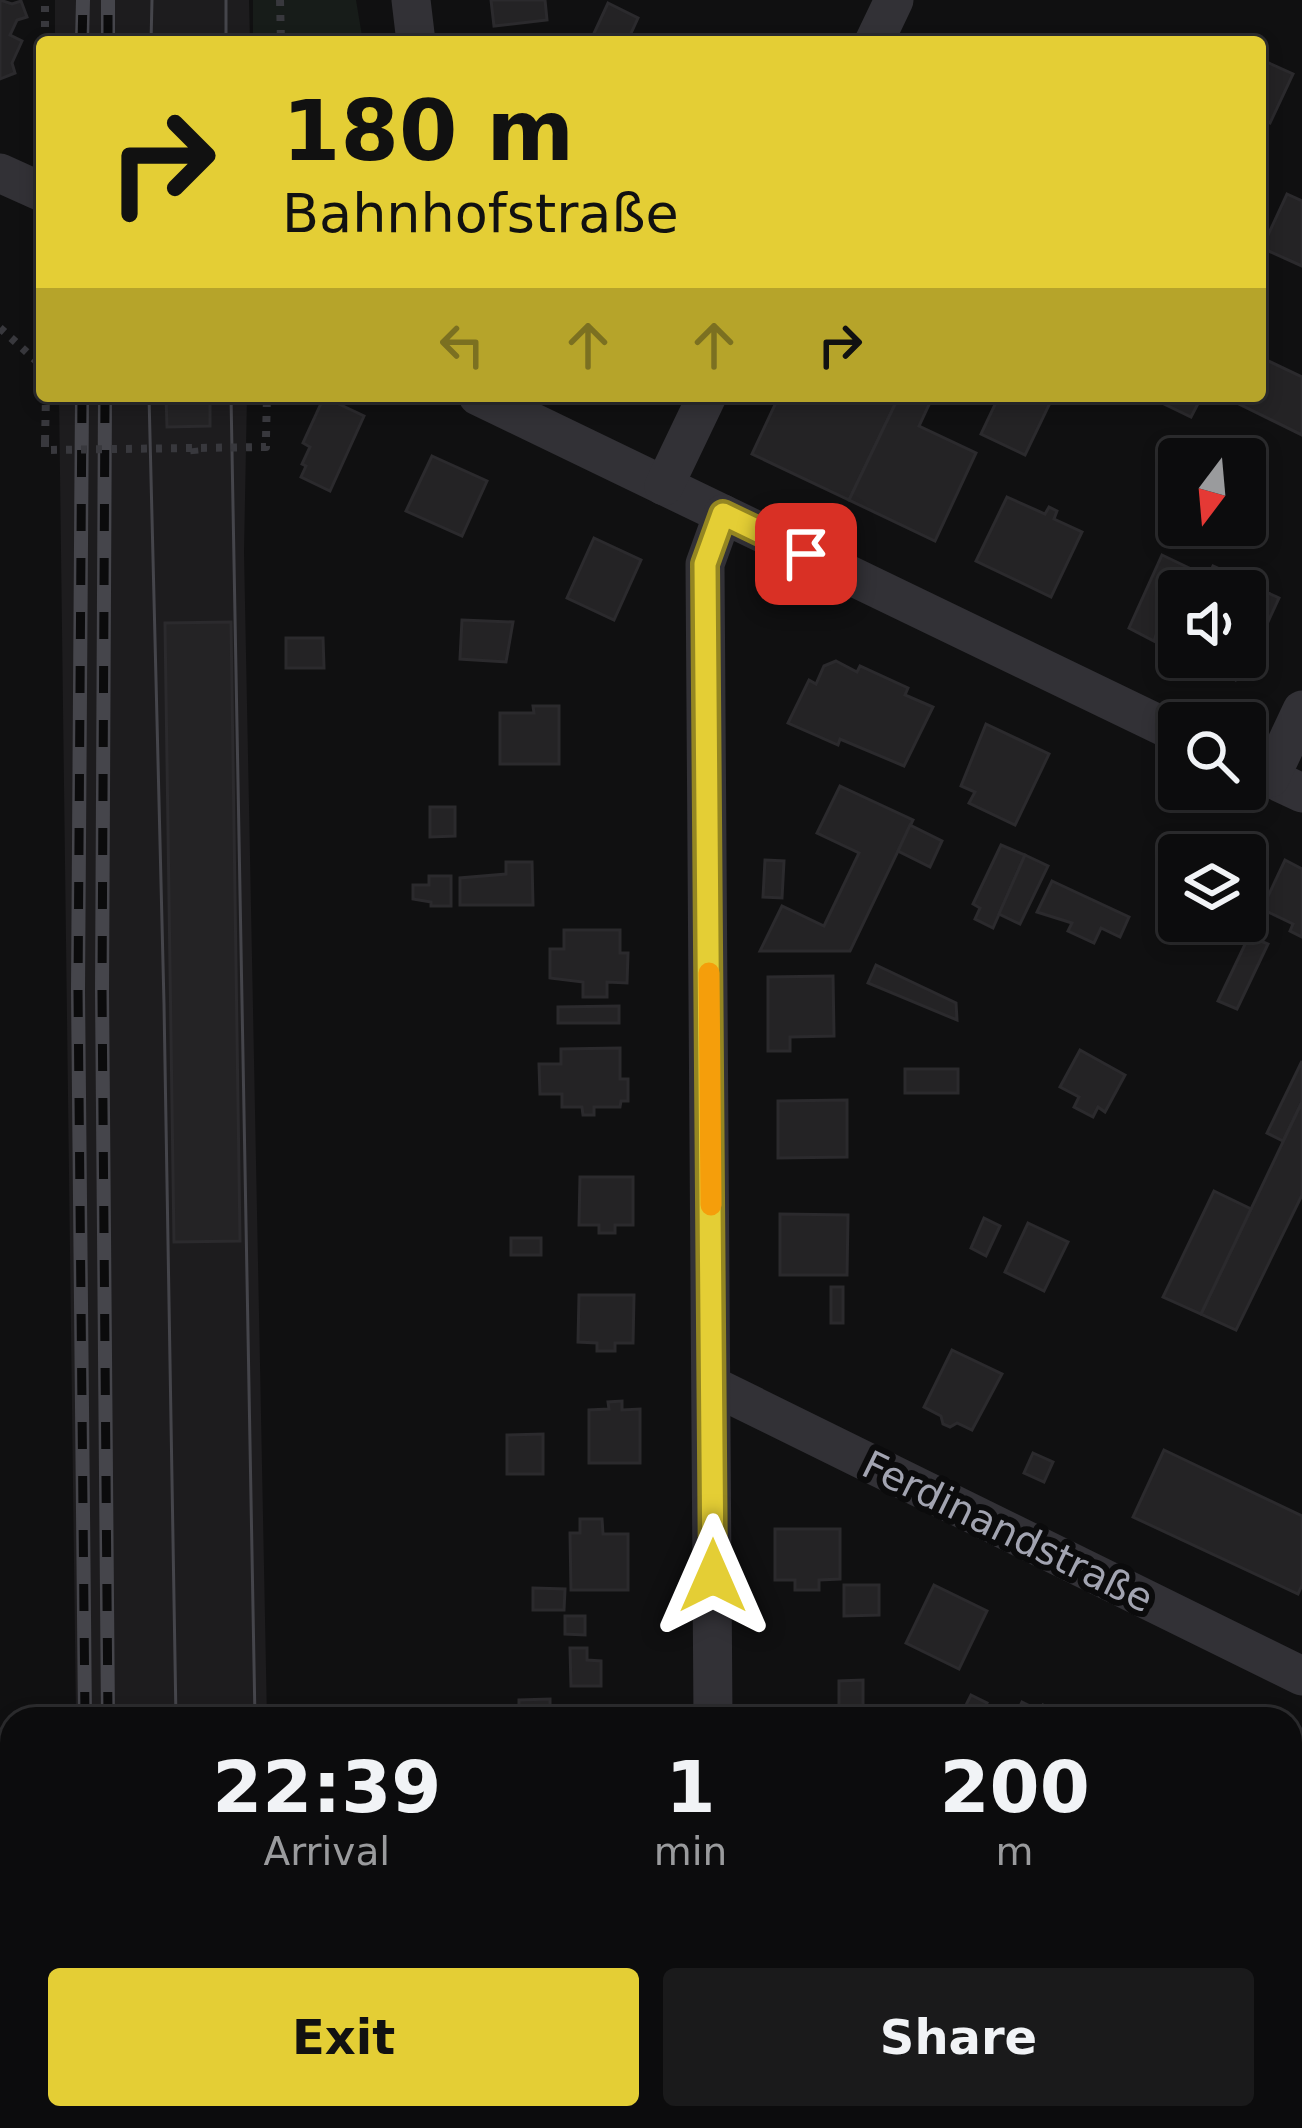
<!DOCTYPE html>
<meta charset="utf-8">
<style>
:root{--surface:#0c0c0d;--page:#1a1a1b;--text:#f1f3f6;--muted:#9a9b9d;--line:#2c2c2e;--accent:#e4ce35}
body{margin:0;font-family:"DejaVu Sans",sans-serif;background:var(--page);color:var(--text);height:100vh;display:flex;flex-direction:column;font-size:45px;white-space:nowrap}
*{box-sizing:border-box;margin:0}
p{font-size:39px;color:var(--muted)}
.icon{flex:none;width:66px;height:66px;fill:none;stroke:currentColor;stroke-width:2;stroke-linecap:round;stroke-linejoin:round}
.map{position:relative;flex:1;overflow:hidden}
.panel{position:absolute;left:0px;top:1707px;width:1302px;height:423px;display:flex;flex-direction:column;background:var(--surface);border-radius:36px 36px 0 0;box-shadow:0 6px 18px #0003,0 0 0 3px var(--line)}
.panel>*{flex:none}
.guide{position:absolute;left:36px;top:36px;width:1230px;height:366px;border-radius:12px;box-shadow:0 6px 18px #0003,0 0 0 3px var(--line);background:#e4ce35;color:#111;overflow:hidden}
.needle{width:78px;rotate:196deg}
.tools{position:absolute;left:1158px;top:438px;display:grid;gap:24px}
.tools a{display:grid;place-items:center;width:108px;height:108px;border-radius:12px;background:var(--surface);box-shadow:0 6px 18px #0003,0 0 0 3px var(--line);font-size:60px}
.pin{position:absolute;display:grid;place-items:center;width:102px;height:102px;color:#fff;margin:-51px;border-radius:24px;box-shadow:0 6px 18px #0006}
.me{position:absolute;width:132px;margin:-66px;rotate:0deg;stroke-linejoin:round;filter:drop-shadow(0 0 9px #0008)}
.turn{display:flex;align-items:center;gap:42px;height:252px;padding:0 48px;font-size:54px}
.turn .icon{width:156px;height:156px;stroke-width:2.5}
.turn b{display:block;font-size:84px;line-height:102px}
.lanes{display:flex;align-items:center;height:114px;padding:0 48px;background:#0003;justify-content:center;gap:60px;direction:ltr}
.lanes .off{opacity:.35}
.eta{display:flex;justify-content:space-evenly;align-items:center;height:204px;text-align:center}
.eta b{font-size:72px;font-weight:600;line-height:84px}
.primary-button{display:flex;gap:24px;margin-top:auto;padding:24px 48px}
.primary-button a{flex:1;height:138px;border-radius:12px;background:var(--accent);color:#111;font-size:48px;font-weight:600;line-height:138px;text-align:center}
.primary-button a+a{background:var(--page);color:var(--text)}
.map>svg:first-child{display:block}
</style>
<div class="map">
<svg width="1302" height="2128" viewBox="0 0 1302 2128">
<rect width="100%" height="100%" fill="#101011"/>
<g fill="#1d1c1e">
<path d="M55 0H249L250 42H55Z"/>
<path d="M59 396H247L244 552 267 1719H76Z"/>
<rect x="91" y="2118" width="178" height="10"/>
</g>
<path fill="#171c19" d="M253 0H356L363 42H253Z"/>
<g fill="#242325" stroke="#2b2a2d" stroke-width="3">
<path d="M0 0 12 4 21 1 27 17 17 20 10 35 22 41 12 63 15 73 0 79Z"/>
<path d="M491 0H545L547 20 494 26Z"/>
<path d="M608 3 638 18 627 42H590Z"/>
<path d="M1260 59 1293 74 1270 123 1260 118Z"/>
<path d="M1287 194 1302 201V266L1262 248Z"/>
<path d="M1260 357 1302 377V435L1237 403 1240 396H1260Z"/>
<path d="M166 396H210V426L167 427Z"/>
<path d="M779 396H899L849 500 752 454Z"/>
<path d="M899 396H933L919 426 976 453 935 541 849 500Z"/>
<path d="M999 396H1046L1044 400 1050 403 1025 455 981 434Z"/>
<path d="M1158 396H1202L1191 417 1156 400Z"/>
<path d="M324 397 364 416 330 491 301 477 306 466 302 464 310 447 303 443Z"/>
<path d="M1221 443 1254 457 1245 475V459H1214Z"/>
<path d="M432 456 487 481 462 536 406 511Z"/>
<path d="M1007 497 1045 514 1049 507 1057 511 1054 519 1082 532 1051 597 976 561Z"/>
<path d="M594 538 641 560 614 620 567 598Z"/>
<path d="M1162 555 1208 577 1213 566 1231 574 1227 583 1243 591H1179V644L1157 632 1154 641 1129 628Z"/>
<path d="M1251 585 1279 598 1248 665 1251 674 1236 680 1233 671 1205 657H1245V592Z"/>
<path d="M462 620 513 622 506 662 460 659Z"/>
<path d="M231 622 240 1241 174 1242 165 623Z"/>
<path d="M286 638H323L324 668H286Z"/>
<path d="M836 661 857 672 860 666 908 688 905 695 933 707 904 766 840 739 838 745 788 723 809 680 816 684 824 666Z"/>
<path d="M533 706H559V764H500V713H534Z"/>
<path d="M986 724 1049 754 1015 825 969 803 975 792 961 786Z"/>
<path d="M840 786 913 820 850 951H760L782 906 824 926 859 853 817 833Z"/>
<path d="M430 807H455V836L430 837Z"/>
<path d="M910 825 942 841 930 867 898 851Z"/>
<path d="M1202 837 1238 855H1194Z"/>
<path d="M1001 845 1025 855 993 928 975 919 980 908 973 904Z"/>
<path d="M1025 855 1048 866 1020 924 999 914Z"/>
<path d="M765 860 784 861 782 898 763 897Z"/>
<path d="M1285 860 1302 869V937L1290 931 1293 924 1262 909Z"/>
<path d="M506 862H532L533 905H460V878L506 874Z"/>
<path d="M429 876H451V906H431V902L413 899V885H429Z"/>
<path d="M1052 881 1129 917 1120 937 1101 928 1094 943 1068 931 1072 923 1037 912Z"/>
<path d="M564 930H620V953H628L627 983 607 982V997H583V982L550 978V949H564Z"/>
<path d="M1249 936 1268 944 1237 1009 1218 1001Z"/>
<path d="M876 965 956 1003 957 1020 868 983Z"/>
<path d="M833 976 834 1036 790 1037V1051H768V977Z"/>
<path d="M619 1006V1023H558V1007Z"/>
<path d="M620 1048V1079H628V1101H621L620 1107H594V1115H583L582 1107H562V1094H540L539 1064H561V1049Z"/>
<path d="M1080 1050 1125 1075 1105 1112 1098 1107 1093 1117 1074 1107 1079 1097 1060 1087Z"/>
<path d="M1302 1061V1102L1283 1141 1267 1133Z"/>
<rect x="905" y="1069" width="53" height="24"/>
<path d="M847 1100V1157L778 1158V1101Z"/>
<path d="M1302 1102V1195L1236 1330 1201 1314Z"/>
<path d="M580 1177H633V1225H615V1233H599V1225H579Z"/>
<path d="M1214 1191 1251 1209 1201 1314 1163 1297Z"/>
<path d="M780 1214 848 1215 847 1275H780Z"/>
<path d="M984 1218 1000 1226 986 1256 971 1248Z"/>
<path d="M1028 1223 1068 1242 1044 1291 1005 1272Z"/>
<rect x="511" y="1238" width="30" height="17"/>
<rect x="831" y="1287" width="12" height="36"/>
<path d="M579 1295H634L633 1343H615V1351H597V1343L578 1342Z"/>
<path d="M952 1350 1002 1374 972 1430 957 1423 950 1427 943 1424 941 1416 924 1407Z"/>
<path d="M622 1401V1410L640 1409V1463H589V1410L609 1409 608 1402Z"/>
<path d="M543 1434V1474H507V1435Z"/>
<path d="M1164 1450 1302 1516V1585L1298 1594 1133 1517Z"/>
<path d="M1033 1453 1053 1462 1044 1482 1024 1473Z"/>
<path d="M580 1519H602L603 1534H628V1590H571L570 1533H580Z"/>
<path d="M775 1529H840V1579L819 1580V1590H795V1580H775Z"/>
<path d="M844 1585H879V1615L844 1616Z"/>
<path d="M934 1585 987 1611 959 1669 906 1643Z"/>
<path d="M533 1588 565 1589 564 1610H533Z"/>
<path d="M565 1616H585V1635L565 1634Z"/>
<path d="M570 1648H587V1660L601 1661V1686H571Z"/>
<path d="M863 1680V1719H839V1681Z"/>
<path d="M971 1695 987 1703 979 1719H959Z"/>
<path d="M550 1699V1716L519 1719V1700Z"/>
<path d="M1022 1702 1040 1711 1043 1705 1059 1713 1057 1719H1014Z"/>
<path d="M1302 1749V1796L1290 1790V1751L1299 1755Z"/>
<rect x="774" y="2118" width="66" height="10"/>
<path d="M914 2118H952L948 2128H910Z"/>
</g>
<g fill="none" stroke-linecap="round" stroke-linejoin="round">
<g stroke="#38383d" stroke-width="8" stroke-dasharray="6 9" stroke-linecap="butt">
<path d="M280 0 281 42"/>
<path d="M45 42V0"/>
<path d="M0 328 42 366"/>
<path d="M266 437 267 396"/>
<path d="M45 441 46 396"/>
<path d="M194 448 195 458"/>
</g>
<g stroke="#323136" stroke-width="39">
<path d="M411 0 416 42"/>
<path d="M874 42 894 0"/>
<path d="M0 173 42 192"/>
<path d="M478 396 1179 734"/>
<path d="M664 486 707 396"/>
<path d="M1245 766 1302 793"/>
<path d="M1270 778 1302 710"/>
<path d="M713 1386 1302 1676"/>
<path d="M713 1719 705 564 723 514"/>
<path d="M714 2118V2128"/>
</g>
<g stroke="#45454b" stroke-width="3">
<path d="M226 0V42"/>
<path d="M151 42 152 0"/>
<path d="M149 396 164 1004 176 1719"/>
<path d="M231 396 255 1719"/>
<path d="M180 2118V2128"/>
<path d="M256 2118V2128"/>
</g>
<g stroke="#45454b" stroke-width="14">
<g id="rail">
<path d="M82 42 83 0"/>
<path d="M108 42V0"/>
<path d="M82 396 78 991 85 1719"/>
<path d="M105 396 102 991 108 1719"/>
<path d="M99 2118V2128"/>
<path d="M123 2118 124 2128"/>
</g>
</g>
<use href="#rail" stroke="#0b0b0c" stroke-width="9" stroke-dasharray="27" stroke-linecap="butt"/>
<path stroke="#38383d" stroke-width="8" stroke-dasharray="6 9" stroke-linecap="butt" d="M45 441V450L266 447V437"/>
</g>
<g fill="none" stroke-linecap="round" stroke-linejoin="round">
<g stroke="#948622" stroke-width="30">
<path id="route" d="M713 1576 705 564 723 514 806 554"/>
</g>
<use href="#route" stroke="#e4ce35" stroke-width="21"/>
<path stroke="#f59e0b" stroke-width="21" d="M709 973 711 1205"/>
</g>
<g text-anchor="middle" stroke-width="12" stroke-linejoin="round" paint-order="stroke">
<g font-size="39" fill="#a2a4b1" stroke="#0b0b0c">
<text transform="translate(1008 1531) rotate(26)" y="14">Ferdinandstraße</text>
</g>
</g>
</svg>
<div class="tools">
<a><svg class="needle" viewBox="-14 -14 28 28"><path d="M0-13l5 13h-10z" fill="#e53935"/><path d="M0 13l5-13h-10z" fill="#9a9b9d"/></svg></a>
<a><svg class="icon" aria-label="sound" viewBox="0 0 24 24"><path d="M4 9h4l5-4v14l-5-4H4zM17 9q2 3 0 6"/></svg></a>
<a><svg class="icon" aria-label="search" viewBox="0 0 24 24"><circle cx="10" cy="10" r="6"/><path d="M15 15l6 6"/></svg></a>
<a><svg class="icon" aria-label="layers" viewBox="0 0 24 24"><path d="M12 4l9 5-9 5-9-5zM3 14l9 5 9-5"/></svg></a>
</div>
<div class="pin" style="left:806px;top:554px;background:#d93025"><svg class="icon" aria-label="arrive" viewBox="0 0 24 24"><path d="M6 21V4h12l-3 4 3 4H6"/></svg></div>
<svg class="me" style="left:713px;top:1576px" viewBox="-20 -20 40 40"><path d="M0-17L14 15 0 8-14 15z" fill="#e4ce35" stroke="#fff" stroke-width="4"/></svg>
<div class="guide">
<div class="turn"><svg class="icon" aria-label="right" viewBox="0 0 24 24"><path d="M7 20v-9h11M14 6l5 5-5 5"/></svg><div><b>180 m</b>Bahnhofstraße</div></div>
<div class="lanes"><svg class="icon off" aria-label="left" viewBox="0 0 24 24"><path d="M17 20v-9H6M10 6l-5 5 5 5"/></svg><svg class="icon off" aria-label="ahead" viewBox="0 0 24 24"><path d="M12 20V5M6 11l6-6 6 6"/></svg><svg class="icon off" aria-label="ahead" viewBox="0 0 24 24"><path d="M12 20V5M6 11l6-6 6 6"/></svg><svg class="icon" aria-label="right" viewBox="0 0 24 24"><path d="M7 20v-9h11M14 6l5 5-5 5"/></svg></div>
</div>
<section class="panel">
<div class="eta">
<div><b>22:39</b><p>Arrival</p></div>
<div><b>1</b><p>min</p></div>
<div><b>200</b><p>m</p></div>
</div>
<div class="primary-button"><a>Exit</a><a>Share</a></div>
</section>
</div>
